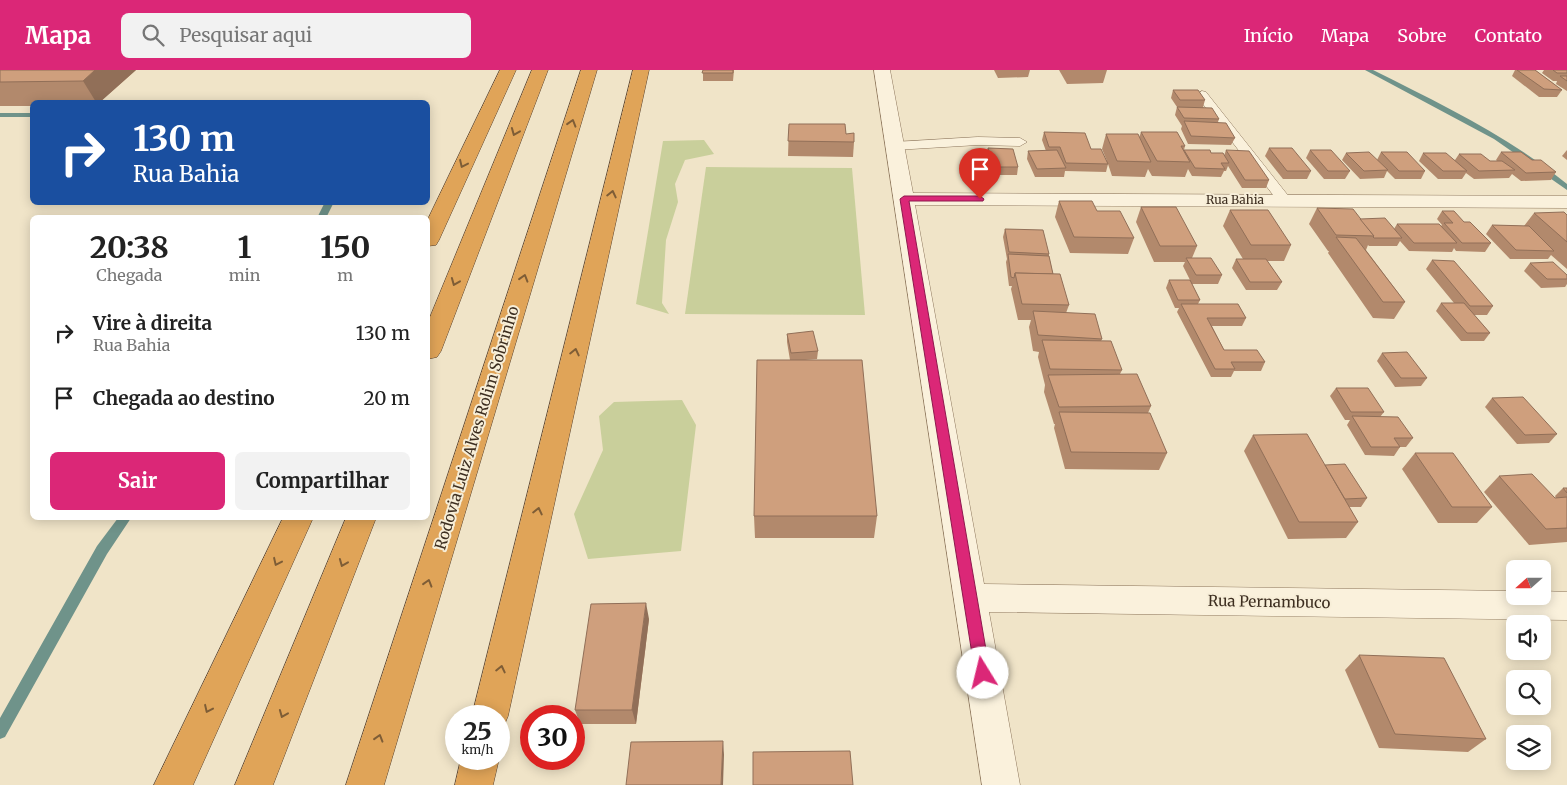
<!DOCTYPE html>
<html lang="pt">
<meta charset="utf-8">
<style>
:root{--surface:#fff;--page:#f2f2f2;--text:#222;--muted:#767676;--accent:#db2777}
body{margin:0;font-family:Merriweather,serif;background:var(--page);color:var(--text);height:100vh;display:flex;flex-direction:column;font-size:19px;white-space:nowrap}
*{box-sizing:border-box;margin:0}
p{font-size:16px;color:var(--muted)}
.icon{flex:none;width:28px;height:28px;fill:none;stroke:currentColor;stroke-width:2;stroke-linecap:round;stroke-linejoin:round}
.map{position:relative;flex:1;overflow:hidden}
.panel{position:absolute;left:30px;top:145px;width:400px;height:305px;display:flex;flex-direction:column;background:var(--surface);border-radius:8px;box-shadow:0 2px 12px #0003}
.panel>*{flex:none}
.hud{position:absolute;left:30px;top:30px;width:400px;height:105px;border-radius:8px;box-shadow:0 2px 12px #0003;background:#1a4fa0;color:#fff;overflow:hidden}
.needle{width:32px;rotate:249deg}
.tools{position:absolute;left:1506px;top:490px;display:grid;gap:10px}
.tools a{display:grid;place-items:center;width:45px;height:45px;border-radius:8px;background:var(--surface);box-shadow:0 2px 12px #0003;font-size:25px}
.speed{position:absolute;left:445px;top:635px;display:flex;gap:10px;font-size:25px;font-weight:700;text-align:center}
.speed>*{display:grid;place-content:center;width:65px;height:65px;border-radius:50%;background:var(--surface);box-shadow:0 2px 12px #0003;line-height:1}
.speed small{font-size:12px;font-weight:400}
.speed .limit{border:8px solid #d22;background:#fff;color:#111}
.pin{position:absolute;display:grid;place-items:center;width:42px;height:42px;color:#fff;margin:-51px -21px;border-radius:50% 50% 50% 0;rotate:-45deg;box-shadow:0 0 5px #0007}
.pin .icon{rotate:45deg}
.me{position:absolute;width:55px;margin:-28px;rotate:351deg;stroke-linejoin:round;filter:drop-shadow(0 0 4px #0008)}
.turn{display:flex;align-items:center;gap:18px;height:105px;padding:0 20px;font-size:22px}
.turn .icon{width:65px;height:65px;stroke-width:2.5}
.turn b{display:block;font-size:35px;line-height:42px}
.eta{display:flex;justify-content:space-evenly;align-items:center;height:85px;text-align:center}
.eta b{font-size:30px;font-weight:700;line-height:35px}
.primary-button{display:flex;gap:10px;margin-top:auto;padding:10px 20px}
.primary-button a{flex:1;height:58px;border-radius:8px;background:var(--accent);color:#fff;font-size:20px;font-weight:700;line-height:58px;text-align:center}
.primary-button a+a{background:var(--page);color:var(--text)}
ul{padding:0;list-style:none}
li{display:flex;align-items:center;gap:15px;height:65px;padding:0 20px}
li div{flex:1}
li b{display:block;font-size:19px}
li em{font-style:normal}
header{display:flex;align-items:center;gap:30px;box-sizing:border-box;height:70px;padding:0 25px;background:var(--accent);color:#fff}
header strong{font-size:24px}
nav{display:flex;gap:28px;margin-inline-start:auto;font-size:18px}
.search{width:350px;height:45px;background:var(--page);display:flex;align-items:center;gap:12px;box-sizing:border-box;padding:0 18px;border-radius:8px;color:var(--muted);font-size:19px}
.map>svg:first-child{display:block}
</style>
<header>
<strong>Mapa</strong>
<div class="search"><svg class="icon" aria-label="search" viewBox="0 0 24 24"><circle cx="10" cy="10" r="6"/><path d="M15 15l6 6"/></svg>Pesquisar aqui</div>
<nav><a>Início</a><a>Mapa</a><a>Sobre</a><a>Contato</a></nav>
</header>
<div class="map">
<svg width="1567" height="715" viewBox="0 0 1567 715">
<rect width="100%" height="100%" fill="#f0e4c8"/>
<g fill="#c9cf9b">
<path d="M704 70 714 84 685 90 675 114 678 132 666 170 662 233 669 244 636 234 663 71Z"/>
<path d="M706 97 852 98 865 245 685 244Z"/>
<path d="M682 330 696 355 681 481 588 489 574 444 603 380 599 346 614 332Z"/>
</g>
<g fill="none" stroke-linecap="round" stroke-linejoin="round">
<g fill="#6f938a" fill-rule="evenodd">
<path d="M1365 0H1373C1441 34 1508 66 1567 114V120L1494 69Z"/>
<rect x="0" y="43" width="32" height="4"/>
<path d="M325 132H334L326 148H317Z"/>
<path d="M118 448H131L107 484 5 667 0 669V648L97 476Z"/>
</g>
<g stroke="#8d765c" stroke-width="1">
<g id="lane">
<path d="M1202 21 1206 22 1290 128 1292 131 1290 134H1280L1196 25Z"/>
<path d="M978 67 1020 68 1027 72 1020 76 978 75 895 80 888 76 895 72Z"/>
</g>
</g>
<g stroke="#8d765c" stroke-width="1">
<path id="street" d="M874 0H890L913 123 1567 126V138L915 135 984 514 1515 521V526H1542V521L1567 522V550L989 542 1020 715H982Z"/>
</g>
<g stroke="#5b4430" stroke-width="1">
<g id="highway">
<path d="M500 0H516L439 170 436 175 428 176V149Z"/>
<path d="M532 0H548L441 281 437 287 428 289V252Z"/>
<path d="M581 0H597L384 715H346Z"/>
<path d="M633 0H649L508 646 503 658 499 660V646H472Z"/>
<path d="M283 448H313L193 715H154Z"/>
<path d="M346 448H376L273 715H235Z"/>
<path d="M461 689H499L493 715H455Z"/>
</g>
</g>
<use href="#lane" fill="#faf1dc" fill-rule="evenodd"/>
<use href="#street" fill="#faf1dc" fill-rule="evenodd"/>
<use href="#highway" fill="#e0a458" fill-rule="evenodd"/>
</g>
<g fill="#b2896c">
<path d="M0 0H136L100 32H32V36H0Z"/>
<path d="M703 0H734L733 11H703Z"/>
<path d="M994 0H1030L1028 7 998 8Z"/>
<path d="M1059 0H1107L1103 13 1067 14Z"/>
<path d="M1515 0H1535L1562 20 1557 27H1539L1512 6Z"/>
<path d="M1544 0H1567V21L1556 14 1557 11H1553L1542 3Z"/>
<path d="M1173 20 1205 30 1203 37 1219 49 1218 52 1235 68 1231 75 1188 74 1181 59 1182 56 1175 45 1177 37 1171 28Z"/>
<path d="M789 54 846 64 854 72 853 87 788 86Z"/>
<path d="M1044 62 1091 79 1107 91 1102 79 1106 64 1139 68 1141 62 1185 76 1184 80 1211 83 1224 86 1226 80 1269 110 1266 118H1242L1228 96 1226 101H1224L1221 107 1192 106 1188 99 1185 107 1152 106 1148 99 1145 107 1112 106 1108 94 1106 102 1065 101 1064 107H1035L1027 89 1028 81H1046L1042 70Z"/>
<path d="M988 78 1018 97 1017 105H990L986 86Z"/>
<path d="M1269 78 1311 101 1307 109H1283L1265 86Z"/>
<path d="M1310 80 1350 101 1345 109H1324L1306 88Z"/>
<path d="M1567 80V90L1562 86Z"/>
<path d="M1381 82 1425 101 1421 109H1395L1387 101 1384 108 1360 109 1342 90 1346 83 1377 90Z"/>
<path d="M1501 82 1532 90 1556 102 1551 110 1521 111 1512 104 1509 108 1474 109 1466 103 1462 109H1438L1419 91 1423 83 1455 90 1459 84 1490 91H1497L1496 90Z"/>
<path d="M1059 131 1134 168 1128 184 1070 183 1055 147Z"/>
<path d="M1141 137 1197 176 1192 188 1222 205 1218 214H1192L1200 230 1198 234 1246 248 1242 256H1212L1224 280 1265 292 1261 301H1234L1231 307H1211L1177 242 1179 238H1175L1166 218 1169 210H1190L1183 196 1185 192H1154L1136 152Z"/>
<path d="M1317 138 1360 149 1394 159 1397 154 1441 156 1442 155 1437 149 1442 141 1464 152 1491 173 1485 182 1456 181 1454 178 1452 182 1409 181 1400 171 1397 176H1369L1368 175 1366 180 1405 232 1394 249 1373 248 1328 183 1329 181H1328L1309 154Z"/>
<path d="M1230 140 1291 175 1284 191H1267L1282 212 1277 220H1246L1232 198 1236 189H1243L1223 156Z"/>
<path d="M1534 143 1567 145V199L1551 185 1548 189H1510L1486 164 1492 155 1524 156Z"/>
<path d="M1005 159 1049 184V186L1053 204 1069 235 1066 243 1102 269 1101 271 1122 300 1120 304 1151 336 1148 343 1167 383 1159 400 1065 399 1054 358 1055 354H1054L1044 322 1045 315 1038 287 1039 282 1033 281 1029 257 1031 250H1018L1011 219 1012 216H1009L1006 192 1007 189 1003 167Z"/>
<path d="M1432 190 1493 236 1487 245H1474L1490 263 1484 271H1461L1436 241 1441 233H1454L1426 199Z"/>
<path d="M1530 193 1567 205V214L1565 217 1541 218 1524 201Z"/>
<path d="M787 264 818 281 817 289 805 290 877 446 874 468H755L754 446 790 290 787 272Z"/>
<path d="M1382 283 1427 308 1421 316 1395 317 1377 291Z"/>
<path d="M1336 318 1384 342 1380 347 1413 368 1406 377H1400L1394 386 1365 385 1347 355 1350 350H1345L1330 326Z"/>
<path d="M1492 328 1557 364 1549 373 1517 374 1485 337Z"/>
<path d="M1253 365 1325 395 1367 428 1361 437H1349L1358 452 1346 468 1288 469 1244 381Z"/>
<path d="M1415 383 1492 437 1477 453H1438L1402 399Z"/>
<path d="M1499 406 1555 428H1556L1555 426 1563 418H1567V472L1529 475 1484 422Z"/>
<path d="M649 549 636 654H580L575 640Z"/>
<path d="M1359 585 1486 669 1468 682 1379 678 1345 600Z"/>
</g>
<g fill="#916f58">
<path d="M95 0H136L100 32H96L83 11Z"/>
<path d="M646 533 649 549 636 654 632 640Z"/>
<path d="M723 671 724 685 723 715H721Z"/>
</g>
<g fill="#cf9f7d" stroke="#916f58">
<path d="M0 0H95L83 11 0 12Z"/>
<path d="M703 0H733V3H702Z"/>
<path d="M1517 0H1535L1562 20 1544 19Z"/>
<path d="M1553 0H1567V3H1557Z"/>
<path d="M1560 6H1567V11Z"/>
<path d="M1173 20H1198L1205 30H1180Z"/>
<path d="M1177 37 1212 38 1219 49 1184 48Z"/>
<path d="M1184 51 1226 53 1235 68 1191 66Z"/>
<path d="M789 54H845L846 64 854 63V72L788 71Z"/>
<path d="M1044 62 1085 63 1091 79H1101L1108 94 1066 93 1060 77H1049Z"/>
<path d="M1141 62H1177L1185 76H1181L1190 92 1157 91Z"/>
<path d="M1106 64H1138L1151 92 1117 91Z"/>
<path d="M988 78 1013 79 1018 97H992Z"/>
<path d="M1269 78H1292L1311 101H1287Z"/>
<path d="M1057 80 1066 98 1037 99 1028 81Z"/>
<path d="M1184 80H1210L1211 83H1223L1229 93H1221L1225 99 1195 98Z"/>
<path d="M1226 80 1249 81 1269 110H1245Z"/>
<path d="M1310 80H1331L1350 101H1328Z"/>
<path d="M1369 82 1388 100 1364 101 1346 83Z"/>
<path d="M1381 82H1407L1425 101H1399Z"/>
<path d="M1501 82H1521L1532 90H1541L1556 102 1526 103Z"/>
<path d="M1423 83H1446L1467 101H1443Z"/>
<path d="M1459 84H1481L1490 91H1502L1515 100 1479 101Z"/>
<path d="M1059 131H1092L1097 141H1120L1134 168 1074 167Z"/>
<path d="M1141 137H1176L1197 176H1160Z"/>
<path d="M1317 138 1353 139 1374 166 1336 165Z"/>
<path d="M1230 140H1268L1291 175H1251Z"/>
<path d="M1442 141H1454L1464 152H1470L1491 173H1462L1444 153H1453Z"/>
<path d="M1564 142 1567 145V172L1534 143Z"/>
<path d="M1385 148 1402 168H1374L1373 167 1374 166 1360 149Z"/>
<path d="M1397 154H1439L1457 173H1414Z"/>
<path d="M1492 155 1529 156 1554 181 1516 180Z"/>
<path d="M1005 159 1043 160 1049 184 1009 182Z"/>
<path d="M1336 167 1356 168 1405 232H1383Z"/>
<path d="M1008 184 1049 186 1053 204 1015 203 1014 208 1011 207Z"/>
<path d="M1186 188H1211L1222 205H1196Z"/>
<path d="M1236 189H1266L1282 212H1250Z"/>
<path d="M1432 190 1454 191 1493 236H1470Z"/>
<path d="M1553 192 1567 205V209H1547L1530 193Z"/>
<path d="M1015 203 1060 204 1069 235 1022 234Z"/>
<path d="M1169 210H1190L1200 230H1178Z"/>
<path d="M1441 233H1464L1490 263H1467Z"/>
<path d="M1181 234H1238L1246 248H1207L1224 280H1257L1265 292H1231L1235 299H1215Z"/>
<path d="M1033 241 1095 244 1102 269 1038 265Z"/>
<path d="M813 261 818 281 791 283 787 264Z"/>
<path d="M1042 270 1111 271 1122 300 1050 299Z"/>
<path d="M1407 282 1427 308H1401L1382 283Z"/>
<path d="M757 290H862L877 446H754Z"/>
<path d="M1137 304 1151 336 1059 337 1048 305Z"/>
<path d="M1336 318H1368L1384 342H1351Z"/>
<path d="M1523 327 1557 364 1525 365 1492 328Z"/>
<path d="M1059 342 1150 343 1167 383 1071 382Z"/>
<path d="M1352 346 1398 347 1413 368H1394L1400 377H1371Z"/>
<path d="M1307 364 1358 452H1299L1253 365Z"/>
<path d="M1415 383H1453L1492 437H1452Z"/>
<path d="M1345 394 1367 428 1345 429 1325 395Z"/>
<path d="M1532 404 1555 428 1567 427V458L1546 459 1499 406Z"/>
<path d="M1563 418H1567V423Z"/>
<path d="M646 533 632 640H575L591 534Z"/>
<path d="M1359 585 1444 588 1486 669 1395 664Z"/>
<path d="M723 671 721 715H626L631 672Z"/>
<path d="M850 681 853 715H753V682Z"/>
</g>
<defs><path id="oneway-chevron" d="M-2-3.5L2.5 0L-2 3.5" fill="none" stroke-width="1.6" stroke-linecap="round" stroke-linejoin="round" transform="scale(1.25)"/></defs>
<g stroke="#7e5d36">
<use href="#oneway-chevron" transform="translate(572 53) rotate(-73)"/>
<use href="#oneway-chevron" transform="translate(515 62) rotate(112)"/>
<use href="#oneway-chevron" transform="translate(463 94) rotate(115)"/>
<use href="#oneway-chevron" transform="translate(612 124) rotate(-77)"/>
<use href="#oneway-chevron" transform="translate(524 208) rotate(-73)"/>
<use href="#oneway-chevron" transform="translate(455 212) rotate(112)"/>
<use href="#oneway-chevron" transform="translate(575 282) rotate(-77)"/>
<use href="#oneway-chevron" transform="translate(538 441) rotate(-77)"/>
<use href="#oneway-chevron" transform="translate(277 492) rotate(115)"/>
<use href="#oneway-chevron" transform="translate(343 493) rotate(112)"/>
<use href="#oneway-chevron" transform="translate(428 513) rotate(-73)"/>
<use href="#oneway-chevron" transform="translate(501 599) rotate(-77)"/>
<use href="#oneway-chevron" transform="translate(208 639) rotate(115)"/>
<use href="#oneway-chevron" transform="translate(283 644) rotate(112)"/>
<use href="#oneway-chevron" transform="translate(379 668) rotate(-73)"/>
</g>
<path fill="#db2777" stroke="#8e194d" d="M980 126 984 129 983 131H909L990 603 988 607 983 609 978 607 975 603 900 129 904 126Z"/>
<g text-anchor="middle" stroke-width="4" stroke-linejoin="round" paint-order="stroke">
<g font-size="12" fill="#3d2e20" stroke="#f7eed8">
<text x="1235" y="134">Rua Bahia</text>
</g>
<g font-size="15" fill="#3d2e20" stroke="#f7eed8">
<text transform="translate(477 358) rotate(-73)" y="5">Rodovia Luiz Alves Rolim Sobrinho</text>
<text transform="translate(1269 532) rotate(1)" y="5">Rua Pernambuco</text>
</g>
</g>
</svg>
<div class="tools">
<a><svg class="needle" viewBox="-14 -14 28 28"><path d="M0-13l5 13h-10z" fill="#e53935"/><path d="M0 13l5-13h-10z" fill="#767676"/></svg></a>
<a><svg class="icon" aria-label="sound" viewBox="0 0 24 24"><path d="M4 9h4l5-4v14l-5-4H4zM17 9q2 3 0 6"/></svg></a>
<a><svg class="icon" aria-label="search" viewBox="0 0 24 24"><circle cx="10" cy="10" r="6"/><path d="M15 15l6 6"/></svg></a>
<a><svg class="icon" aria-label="layers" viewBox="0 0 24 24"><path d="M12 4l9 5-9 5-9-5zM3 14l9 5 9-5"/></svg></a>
</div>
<div class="speed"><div>25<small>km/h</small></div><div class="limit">30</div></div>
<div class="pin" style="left:980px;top:129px;background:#d93025"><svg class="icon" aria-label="arrive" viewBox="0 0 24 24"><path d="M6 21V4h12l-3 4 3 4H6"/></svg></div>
<svg class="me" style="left:983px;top:603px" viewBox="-20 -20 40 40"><circle r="19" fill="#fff"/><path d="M0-13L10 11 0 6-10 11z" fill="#db2777"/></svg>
<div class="hud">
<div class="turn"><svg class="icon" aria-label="right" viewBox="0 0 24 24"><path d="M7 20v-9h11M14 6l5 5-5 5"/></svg><div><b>130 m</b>Rua Bahia</div></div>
</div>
<section class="panel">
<div class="eta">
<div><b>20:38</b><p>Chegada</p></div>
<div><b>1</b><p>min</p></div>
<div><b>150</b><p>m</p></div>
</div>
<ul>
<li><svg class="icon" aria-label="right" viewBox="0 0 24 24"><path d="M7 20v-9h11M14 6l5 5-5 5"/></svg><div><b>Vire à direita</b><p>Rua Bahia</p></div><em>130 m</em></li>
<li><svg class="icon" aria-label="arrive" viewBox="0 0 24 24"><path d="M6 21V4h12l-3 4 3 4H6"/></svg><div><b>Chegada ao destino</b></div><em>20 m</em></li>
</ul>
<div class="primary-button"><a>Sair</a><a>Compartilhar</a></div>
</section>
</div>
